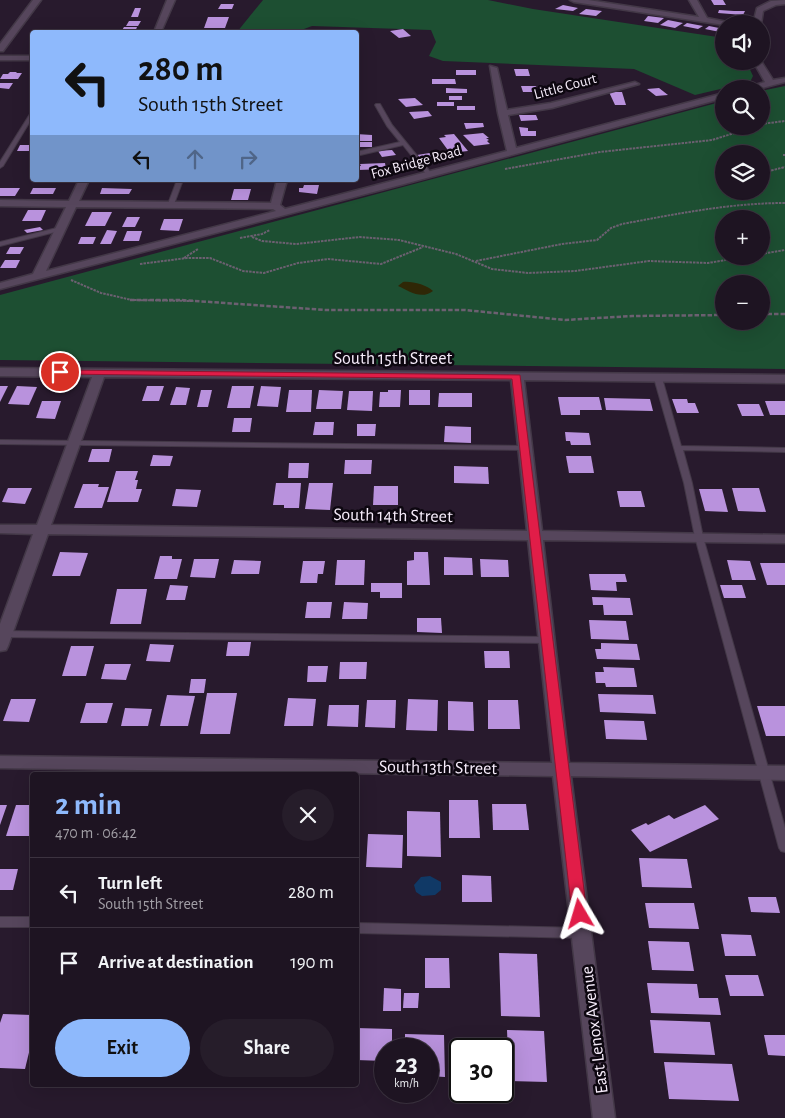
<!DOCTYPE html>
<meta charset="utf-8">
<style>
:root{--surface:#1e1422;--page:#261d2a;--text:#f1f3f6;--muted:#a19ea5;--line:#3c3340;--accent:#8eb9fc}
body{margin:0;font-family:"Alegreya Sans",sans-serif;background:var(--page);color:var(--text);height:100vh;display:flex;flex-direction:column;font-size:19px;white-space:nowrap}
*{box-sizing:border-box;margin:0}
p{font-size:16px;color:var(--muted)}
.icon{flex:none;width:28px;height:28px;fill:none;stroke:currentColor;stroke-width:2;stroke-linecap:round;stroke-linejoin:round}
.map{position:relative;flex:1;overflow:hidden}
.panel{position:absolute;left:30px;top:772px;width:329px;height:315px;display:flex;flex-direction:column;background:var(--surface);border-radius:5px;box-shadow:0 5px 20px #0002,0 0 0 1px var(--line)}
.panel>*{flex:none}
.hud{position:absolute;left:30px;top:30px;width:329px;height:152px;border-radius:5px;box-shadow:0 5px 20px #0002,0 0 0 1px var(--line);background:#8eb9fc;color:#111;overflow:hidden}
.buttons{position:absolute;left:715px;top:15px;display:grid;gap:10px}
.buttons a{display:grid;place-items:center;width:55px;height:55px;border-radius:50%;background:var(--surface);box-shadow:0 5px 20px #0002,0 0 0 1px var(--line);font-size:25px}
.speed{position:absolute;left:374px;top:1038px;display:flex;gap:10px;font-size:25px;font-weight:700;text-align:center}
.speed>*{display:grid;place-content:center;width:65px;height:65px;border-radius:50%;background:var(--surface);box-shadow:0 5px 20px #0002,0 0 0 1px var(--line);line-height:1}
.speed small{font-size:12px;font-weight:400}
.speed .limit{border:2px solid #111;border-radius:8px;background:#fff;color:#111}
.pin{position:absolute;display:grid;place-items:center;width:42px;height:42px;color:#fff;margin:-21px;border:2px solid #fff;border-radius:50%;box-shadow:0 1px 5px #0007}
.me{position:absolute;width:55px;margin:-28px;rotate:353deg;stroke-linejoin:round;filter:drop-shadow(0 0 4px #0008)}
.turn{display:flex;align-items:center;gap:18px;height:105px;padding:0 25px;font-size:22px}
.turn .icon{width:65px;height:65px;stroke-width:2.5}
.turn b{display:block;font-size:35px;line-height:42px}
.lanes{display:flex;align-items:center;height:48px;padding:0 25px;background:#0003;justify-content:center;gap:25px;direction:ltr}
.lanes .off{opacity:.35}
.round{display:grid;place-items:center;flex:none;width:52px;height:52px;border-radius:26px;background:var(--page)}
.overview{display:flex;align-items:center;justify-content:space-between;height:85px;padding:0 25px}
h1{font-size:30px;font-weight:700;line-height:38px;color:var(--accent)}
.button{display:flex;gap:10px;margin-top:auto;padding:10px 25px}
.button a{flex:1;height:58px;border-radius:30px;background:var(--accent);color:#111;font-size:20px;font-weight:700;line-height:58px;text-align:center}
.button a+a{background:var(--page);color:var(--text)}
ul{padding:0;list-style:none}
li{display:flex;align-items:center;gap:15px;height:70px;padding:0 25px;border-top:1px solid var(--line)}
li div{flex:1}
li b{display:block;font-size:19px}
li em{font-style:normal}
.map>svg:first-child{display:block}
</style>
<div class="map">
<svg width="785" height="1118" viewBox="0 0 785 1118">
<rect width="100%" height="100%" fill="#281a2d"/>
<g fill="#1d4f32" fill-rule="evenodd">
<path d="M263 0H488L533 9 724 38V61H746L753 76 750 82 695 95 634 69 443 61 429 56 436 42 431 30 312 26 296 32H237Z"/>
<path d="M785 86V369L0 360V295L724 101V126H761V91ZM724 154H761V191H724ZM724 219H761V256H724ZM724 284H761V321H724Z"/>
</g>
<path fill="#2f2706" d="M403 282C412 281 427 285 433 291 421 300 409 291 398 286Z"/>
<path fill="#103966" d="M430 876 441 882V890L435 895 422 896 416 892 414 885 421 877Z"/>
<g fill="#b992dd">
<path d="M711 0H723L726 5H714Z"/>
<path d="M221 4H234L232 9H218Z"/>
<path d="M563 5 578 8 573 11 555 9Z"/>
<path d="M135 8H141L138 17H131Z"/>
<path d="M586 9 602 11 596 16 579 14Z"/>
<path d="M719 10 734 11H745L743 15 718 13Z"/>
<path d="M648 16 664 18 658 23 644 21Z"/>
<path d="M208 17H229L225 28H204Z"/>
<path d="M668 20 683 23 675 28 660 25Z"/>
<path d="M129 21H141L138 26H126Z"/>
<path d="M687 23 703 26 698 29 683 26Z"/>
<path d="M709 26 724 29 720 32 705 29Z"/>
<path d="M124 27H137L135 32H121Z"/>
<path d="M403 29 411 36 399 38 390 31Z"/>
<path d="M514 69H528L530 76H516Z"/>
<rect x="456" y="70" width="20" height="5"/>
<path d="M10 72H17L16 73H22L18 79H0L3 74H8Z"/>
<path d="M432 79H455L456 84H432Z"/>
<path d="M0 83H13L9 89 0 88Z"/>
<path d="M521 86H536L538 92H523Z"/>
<path d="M446 88 467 89V93H446Z"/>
<path d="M659 88 668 95 656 96 647 89Z"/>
<path d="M609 92H622L626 105H615Z"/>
<rect x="449" y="96" width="13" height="4"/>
<path d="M415 98 423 105 406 107 398 99Z"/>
<rect x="437" y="102" width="17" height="4"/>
<rect x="457" y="106" width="18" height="4"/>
<path d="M428 111 432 116 414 119 409 112Z"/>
<path d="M519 115H536L538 120 521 121Z"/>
<path d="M464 123H483L484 127 466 129Z"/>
<path d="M519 127 528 128V131H536V136H521Z"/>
<path d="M483 133 489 138H486L489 140 487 141 490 144 474 146 463 135Z"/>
<path d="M356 134 372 135V141H356Z"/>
<path d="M454 134 468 151 450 153 439 138 446 137 444 135Z"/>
<rect x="356" y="142" width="16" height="5"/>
<path d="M20 145H32V148L31 151H17Z"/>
<path d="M392 150 396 155 382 157 378 151Z"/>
<path d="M442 151 449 157 424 161 417 155Z"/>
<path d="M385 163 386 169 358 170 357 166H361L360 164Z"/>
<path d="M108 180H132L131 183H106Z"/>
<path d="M304 185H319L317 194 299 192V188H303Z"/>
<path d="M0 188H20L15 196H0Z"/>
<path d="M33 188H56L53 194H30Z"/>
<path d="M102 188 132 189 129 194H100Z"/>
<path d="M234 189H251L248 200H231Z"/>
<path d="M28 210H46L41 221H22Z"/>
<path d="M92 212H112L105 226H85Z"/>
<path d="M127 217H140L135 227H122Z"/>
<path d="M164 219H183L179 231 160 230Z"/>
<path d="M40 227 43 230 27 233 24 230Z"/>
<path d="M107 230 117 231 111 244H100Z"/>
<path d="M127 231H142L139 241H123Z"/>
<path d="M81 237H96L93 244H78Z"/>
<path d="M10 247H24L20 254H6Z"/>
<path d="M5 260H20L16 268H0Z"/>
<path d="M0 386H8L0 402Z"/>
<path d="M17 386 37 387 29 405 8 404Z"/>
<path d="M147 386H164L159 401H142Z"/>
<path d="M232 386H254L250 408H227Z"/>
<path d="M261 386 281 387 278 407 257 406Z"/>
<path d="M176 387 190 388 186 405H170Z"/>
<path d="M201 390H212L208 407H197Z"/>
<path d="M289 390H312L311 412H286Z"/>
<path d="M319 390 343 391 341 409H316Z"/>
<path d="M388 390H401L400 407H379L380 392H388Z"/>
<rect x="409" y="390" width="21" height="15"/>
<path d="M349 391H373L372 411 347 410Z"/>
<path d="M439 393H472V407H438Z"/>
<path d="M558 397H599L602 410H580V415H561Z"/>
<path d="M604 398 650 399 653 411 606 410Z"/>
<path d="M672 399H687L688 403H695L699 413H677Z"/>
<path d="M42 401H61L55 419 36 418Z"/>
<path d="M765 401H785V415H770Z"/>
<path d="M737 404H759L764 416H742Z"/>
<path d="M234 418H252L250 432H232Z"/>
<path d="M315 422H334L333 435H313Z"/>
<path d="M357 424H376L375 436H357Z"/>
<path d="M445 426 471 427V443L444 442Z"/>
<path d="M565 432 589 433 591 445H571L570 441H566Z"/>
<path d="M92 449H112L109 462H88Z"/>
<path d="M153 455 173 456 170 466H150Z"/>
<path d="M566 456H591L594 473H569Z"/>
<path d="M345 460H372L371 474H344Z"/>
<path d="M289 463H309L308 478H288Z"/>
<path d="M454 466 488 467 489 484 454 483Z"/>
<path d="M116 471H138L135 480H138L136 489H142L138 502H107Z"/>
<path d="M276 483H301L299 508H284V505H273Z"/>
<path d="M309 483H333L330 510 305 509Z"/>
<path d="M83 484H99L98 487H109L102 508H74Z"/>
<path d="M374 486H398V505H373Z"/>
<path d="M8 488H32L25 504 2 502Z"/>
<path d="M732 488H759L766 512 738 511Z"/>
<path d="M176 489 201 490 197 507 172 506Z"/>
<path d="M699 489H722L728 512 705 511Z"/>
<path d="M617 491H641L645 507H620Z"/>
<path d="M60 552 88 553 80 576H52Z"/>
<path d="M414 552H428L430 585H407V561L414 560Z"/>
<path d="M160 556H172V559H182L177 579H154Z"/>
<path d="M444 557 472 558 473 575H444Z"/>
<path d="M194 559H219L215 578 190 577Z"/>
<path d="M480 559 508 560 509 577H481Z"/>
<path d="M234 560 261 561 259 574H231Z"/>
<path d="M337 560H365L364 585H335Z"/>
<path d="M727 560 750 561 756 580H732Z"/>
<path d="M303 561H325L323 574H318L317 583H300Z"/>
<path d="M760 563H785V585H767Z"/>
<path d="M589 574H625L627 582H616L617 591 591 590Z"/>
<path d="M371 583H402V598H380V592H371Z"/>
<path d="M170 585 188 586 185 600H166Z"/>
<path d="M720 585H742L746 598H724Z"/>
<path d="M117 589H147L141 624H110Z"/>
<path d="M592 597 630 598 633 615H604L603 605H593Z"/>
<path d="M307 602H332L330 618H305Z"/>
<path d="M344 602 368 603 367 619H342Z"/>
<path d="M417 618H441L442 633 417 632Z"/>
<path d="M589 620 626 621 629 640 591 639Z"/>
<path d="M228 642H251L249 656H226Z"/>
<path d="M601 643 637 644 640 660 597 659 595 649H601Z"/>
<path d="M150 644 174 645 170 662 146 661Z"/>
<path d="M71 646H94L86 676H62Z"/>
<path d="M484 651H509L510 668H485Z"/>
<path d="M340 662H367L366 679H339Z"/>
<path d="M105 664H131L126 680 101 679Z"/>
<path d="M308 666H328L326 682H307Z"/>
<path d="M603 667 634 668 637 687H606L605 683H596L595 672H604Z"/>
<path d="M191 679H206L204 693H189Z"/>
<path d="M207 693H237L230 734H200Z"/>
<path d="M598 694 653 695 656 714 600 712Z"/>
<path d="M167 695 195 696 188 726H160Z"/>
<path d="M288 698 316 699 313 726H284Z"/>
<path d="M11 699H36L29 722 3 721Z"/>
<path d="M408 699 438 700 437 731 406 730Z"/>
<path d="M367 700H396L395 728 365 727Z"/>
<path d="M488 700H518L520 729H488Z"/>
<path d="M448 701 473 702 474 731 448 730Z"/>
<path d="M86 703H113L107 723H80Z"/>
<path d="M329 705H359L358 727 327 726Z"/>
<path d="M757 706H785V736H766Z"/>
<path d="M125 708 152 709 148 726H121Z"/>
<path d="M604 720 644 721 647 740 606 739Z"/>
<path d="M449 800H478L480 838H449Z"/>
<path d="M492 804H526L529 830H493Z"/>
<path d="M0 805H7L0 825Z"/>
<path d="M16 805H32V836H6Z"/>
<path d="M705 805 719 819 650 852 631 830 646 823 648 825 669 815 674 819Z"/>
<path d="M407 811 440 812 441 857 407 856Z"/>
<path d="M368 834 403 835 402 868 366 867Z"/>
<path d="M639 858 687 859 692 888 642 887Z"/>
<path d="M0 869H18L13 890H0Z"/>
<path d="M462 875 491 876 492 902H462Z"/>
<path d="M748 897H776L780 913 751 912Z"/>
<path d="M645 903H694L699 929 649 928Z"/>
<path d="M721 934 751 935 756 956H725Z"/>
<path d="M648 941 689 942 694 971 652 970Z"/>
<path d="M499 953 537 954 540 1017 501 1016Z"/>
<path d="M425 958H449L450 988H425Z"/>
<path d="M725 975H758L764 996H730Z"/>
<path d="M647 983 697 984 699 998H718L721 1015 651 1013Z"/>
<path d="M384 988 401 989V1011H383Z"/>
<path d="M404 993H419L418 1008H403Z"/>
<path d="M3 1014 32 1015V1040L25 1069 0 1068V1023Z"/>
<path d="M650 1020 710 1022 715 1055 654 1053Z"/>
<path d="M356 1028 392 1029V1049H385V1061L356 1060Z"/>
<path d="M507 1030 544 1031 547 1082 509 1081Z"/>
<path d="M405 1034 444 1035 445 1077 428 1076V1049H405Z"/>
<path d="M764 1035H785V1056L768 1055Z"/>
<path d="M664 1062 732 1064 739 1101 669 1099Z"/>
</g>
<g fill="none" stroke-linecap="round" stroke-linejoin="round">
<g stroke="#433847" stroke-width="2">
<g id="lane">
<path d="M376 104H380L392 125 431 173V175H427L403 145 356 156V152L400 142 387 126 375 105Z"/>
<path d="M30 114H32V118L3 166 0 168V162Z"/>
<path d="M177 180H183L174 204 169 205 168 204Z"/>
<path d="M61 227 63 228V230L0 246V242Z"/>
<path d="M655 376H661L662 378 681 446 785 448V452L683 450 692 483 703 537 785 828V852L781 851 779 848 695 537 684 483 654 378Z"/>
<path d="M0 440 526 446 530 448 526 450 0 444Z"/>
<path d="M0 631 547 637 552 640 547 643 0 637Z"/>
<rect x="0" y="917" width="32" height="10"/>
<path d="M356 923 582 928 586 930 588 933 586 936 582 938 356 933Z"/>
</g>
</g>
<g stroke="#433847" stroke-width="3">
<g id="street">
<path d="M33 0H41L3 51H0V44Z"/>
<path d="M167 0H175L161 32H154Z"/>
<path d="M570 0H588L699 17 689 0H697L707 18 737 24 724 25 574 2Z"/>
<path d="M785 0V4L776 5 763 11 761 24H753L757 8 771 1Z"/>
<path d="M753 61H761L773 80 785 78V82L758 89H742L765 82Z"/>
<path d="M490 66 497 68 507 110 551 103 635 82 639 84 552 108 508 115 516 148 724 93V98L404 184 0 289V283L33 274 66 207 0 206V200L69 201 79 180H89L79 201 271 203 277 180H287L280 205 285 209 507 151 498 113ZM76 207 273 209 276 211 46 271Z"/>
<path d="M0 368 785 375V383L524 380 542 531 785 535V543L543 540 569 763 785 766V780L571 776 615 1118H593L553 776 0 768V756L552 763 528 540 48 534 8 646 6 650 0 651V624L33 534 0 533V525H37L92 377 0 376ZM104 377 511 380 527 531 51 525Z"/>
</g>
</g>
<g stroke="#433847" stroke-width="3">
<rect id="secondary" x="0" y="56" width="32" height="4"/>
</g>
<g stroke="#6c6071" stroke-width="2" stroke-dasharray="2.5 1" stroke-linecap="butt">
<path d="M761 124 785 121"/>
<path d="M783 155H785"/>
<path d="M505 169 600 152 712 140 757 126"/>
<path d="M761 173 785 167"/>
<path d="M252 237 262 241 296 244 360 237 399 240 456 254 492 269 528 273 575 271 649 261 708 263 750 256"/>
<path d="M240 238 262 234 270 230"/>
<path d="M761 254 785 250"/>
<path d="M184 258 198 249"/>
<path d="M476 261 562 244 597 240 611 228 622 224C676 214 730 203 785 203"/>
<path d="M140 264 187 258H210L243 271 264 273 298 263 328 259 381 264 423 247"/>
<path d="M71 280 101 293 132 300 194 301"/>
</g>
<g stroke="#6c6071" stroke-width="2.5" stroke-dasharray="4.5 2" stroke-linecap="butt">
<path d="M130 300H181L326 310H465L565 320 632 316 724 315"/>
<path d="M761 314H785"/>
</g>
<use href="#lane" fill="#56465c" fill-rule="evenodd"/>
<use href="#street" fill="#56465c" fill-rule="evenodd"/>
<use href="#secondary" fill="#56465c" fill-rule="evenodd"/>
</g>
<path fill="#e11d48" stroke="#92132f" d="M60 370 520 375 587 914 585 918 580 920 574 918 572 914 512 379 56 374 55 372Z"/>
<g text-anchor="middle" stroke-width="5" stroke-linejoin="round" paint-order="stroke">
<g font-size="15" fill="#f6ecfa" stroke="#0d0710">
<text transform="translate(565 86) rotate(-15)" y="5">Little Court</text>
<text transform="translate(416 162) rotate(-15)" y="5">Fox Bridge Road</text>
</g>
<g font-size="18" fill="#f6ecfa" stroke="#0d0710">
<text x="393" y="364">South 15th Street</text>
<text transform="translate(393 515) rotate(1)" y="6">South 14th Street</text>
<text transform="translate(438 767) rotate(1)" y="6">South 13th Street</text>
<text transform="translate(594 1030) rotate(-97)" y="6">East Lenox Avenue</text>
</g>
</g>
</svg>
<div class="buttons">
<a><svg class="icon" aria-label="sound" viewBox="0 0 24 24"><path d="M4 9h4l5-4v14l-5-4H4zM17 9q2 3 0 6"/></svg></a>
<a><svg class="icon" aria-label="search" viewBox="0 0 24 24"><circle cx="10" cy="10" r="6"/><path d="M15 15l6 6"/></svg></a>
<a><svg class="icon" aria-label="layers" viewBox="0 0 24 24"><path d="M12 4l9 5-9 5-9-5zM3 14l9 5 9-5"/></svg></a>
<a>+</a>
<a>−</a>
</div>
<div class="speed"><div>23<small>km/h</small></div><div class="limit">30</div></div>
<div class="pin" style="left:60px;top:372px;background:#d93025"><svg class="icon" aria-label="arrive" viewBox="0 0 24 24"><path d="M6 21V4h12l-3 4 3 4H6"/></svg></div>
<svg class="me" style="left:580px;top:914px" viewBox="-20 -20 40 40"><path d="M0-17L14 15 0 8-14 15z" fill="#e11d48" stroke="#fff" stroke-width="4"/></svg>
<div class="hud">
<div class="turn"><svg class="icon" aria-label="left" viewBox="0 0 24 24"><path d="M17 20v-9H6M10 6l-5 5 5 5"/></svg><div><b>280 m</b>South 15th Street</div></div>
<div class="lanes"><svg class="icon" aria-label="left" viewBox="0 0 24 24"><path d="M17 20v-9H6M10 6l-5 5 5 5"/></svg><svg class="icon off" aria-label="ahead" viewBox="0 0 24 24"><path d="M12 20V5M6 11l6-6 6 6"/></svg><svg class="icon off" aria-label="right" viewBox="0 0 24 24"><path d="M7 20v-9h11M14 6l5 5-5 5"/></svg></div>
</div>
<section class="panel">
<div class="overview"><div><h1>2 min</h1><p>470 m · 06:42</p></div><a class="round"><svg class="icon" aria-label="close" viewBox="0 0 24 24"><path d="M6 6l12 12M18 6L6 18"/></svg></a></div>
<ul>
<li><svg class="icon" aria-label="left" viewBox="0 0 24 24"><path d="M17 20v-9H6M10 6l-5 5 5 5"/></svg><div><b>Turn left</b><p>South 15th Street</p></div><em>280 m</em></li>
<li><svg class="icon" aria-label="arrive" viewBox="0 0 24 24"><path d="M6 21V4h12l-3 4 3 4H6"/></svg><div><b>Arrive at destination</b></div><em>190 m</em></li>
</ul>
<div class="button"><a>Exit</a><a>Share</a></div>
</section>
</div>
